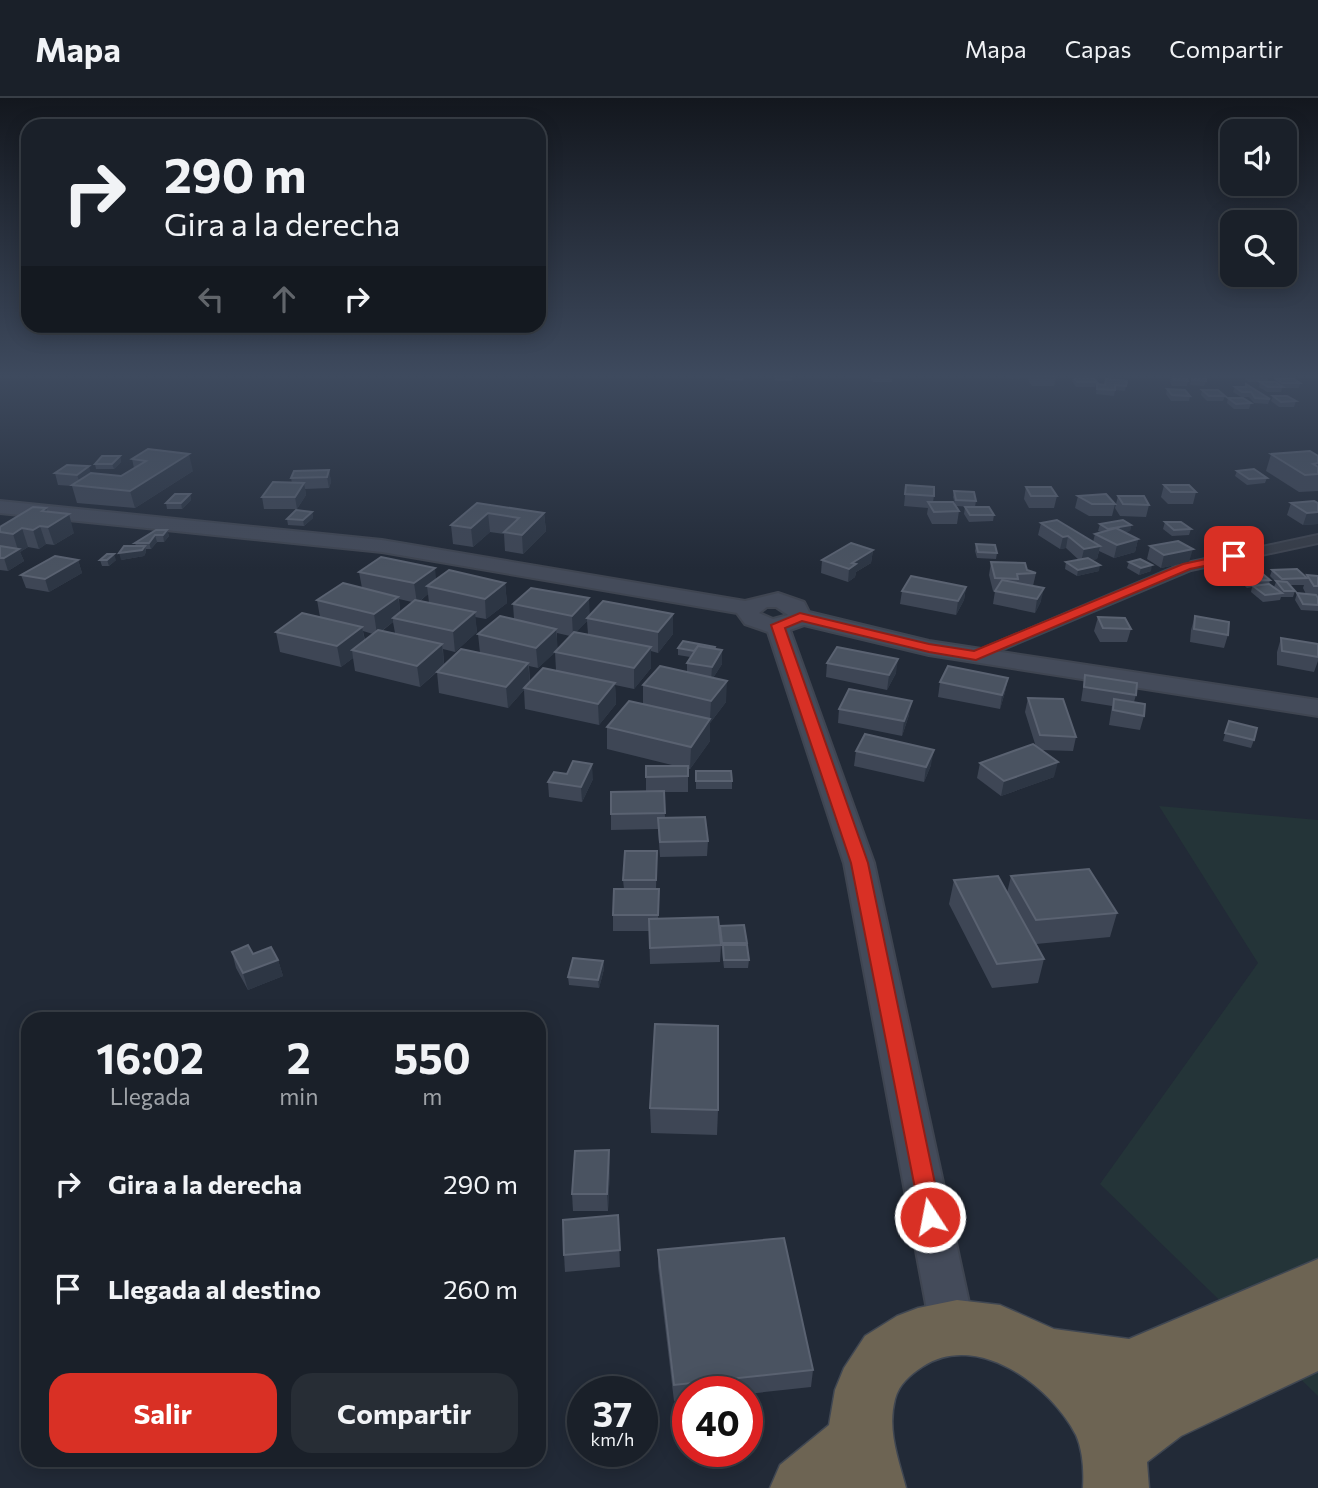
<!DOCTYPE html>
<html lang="es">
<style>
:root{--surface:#1a2029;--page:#272d35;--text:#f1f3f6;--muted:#9fa3a8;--line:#383e46;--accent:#d93025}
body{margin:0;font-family:Commissioner,sans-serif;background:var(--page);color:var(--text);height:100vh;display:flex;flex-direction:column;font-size:26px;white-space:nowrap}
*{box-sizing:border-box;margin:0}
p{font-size:23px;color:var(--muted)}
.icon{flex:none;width:38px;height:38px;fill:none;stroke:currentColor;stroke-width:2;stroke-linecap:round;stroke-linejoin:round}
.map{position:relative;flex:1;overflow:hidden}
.sheet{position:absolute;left:21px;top:914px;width:525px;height:455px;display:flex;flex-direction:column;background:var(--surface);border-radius:21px;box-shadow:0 4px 18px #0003,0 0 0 2px var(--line)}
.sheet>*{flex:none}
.hud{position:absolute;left:21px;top:21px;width:525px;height:214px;border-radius:21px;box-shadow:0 4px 18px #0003,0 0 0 2px var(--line);background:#1a2029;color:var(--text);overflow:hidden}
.controls{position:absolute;left:1220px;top:21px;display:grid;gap:14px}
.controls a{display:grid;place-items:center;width:77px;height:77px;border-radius:14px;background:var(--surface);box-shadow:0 4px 18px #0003,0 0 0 2px var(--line);font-size:35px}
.speed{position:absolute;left:567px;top:1278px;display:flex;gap:14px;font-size:35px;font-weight:700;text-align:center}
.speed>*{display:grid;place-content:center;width:91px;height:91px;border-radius:50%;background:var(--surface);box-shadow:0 4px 18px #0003,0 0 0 2px var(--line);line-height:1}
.speed small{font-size:18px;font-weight:400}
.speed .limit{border:10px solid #d22;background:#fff;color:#111}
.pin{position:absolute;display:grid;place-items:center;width:60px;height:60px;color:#fff;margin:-30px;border-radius:14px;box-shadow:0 4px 10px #0006}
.me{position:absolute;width:77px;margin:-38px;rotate:349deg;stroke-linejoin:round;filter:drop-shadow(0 0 5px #0008)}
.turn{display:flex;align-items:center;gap:24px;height:147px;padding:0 28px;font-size:32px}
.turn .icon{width:91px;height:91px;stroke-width:2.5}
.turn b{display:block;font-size:49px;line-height:60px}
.lanes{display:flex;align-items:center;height:66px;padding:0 28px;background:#0003;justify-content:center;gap:35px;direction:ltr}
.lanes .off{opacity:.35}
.eta{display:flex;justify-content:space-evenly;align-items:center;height:119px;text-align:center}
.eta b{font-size:42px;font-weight:700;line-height:49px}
.action{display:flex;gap:14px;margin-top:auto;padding:14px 28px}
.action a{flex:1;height:80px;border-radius:21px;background:var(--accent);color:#fff;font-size:28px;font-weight:700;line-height:80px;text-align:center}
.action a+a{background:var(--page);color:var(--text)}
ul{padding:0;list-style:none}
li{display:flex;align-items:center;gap:21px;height:105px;padding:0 28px}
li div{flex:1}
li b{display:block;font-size:26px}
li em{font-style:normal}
header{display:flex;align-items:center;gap:42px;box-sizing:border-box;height:98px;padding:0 35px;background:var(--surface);border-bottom:2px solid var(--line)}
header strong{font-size:33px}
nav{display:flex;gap:38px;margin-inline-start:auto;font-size:24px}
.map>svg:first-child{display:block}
</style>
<header>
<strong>Mapa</strong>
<nav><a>Mapa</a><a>Capas</a><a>Compartir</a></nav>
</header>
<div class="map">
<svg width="1318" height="1390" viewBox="0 0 1318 1390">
<rect width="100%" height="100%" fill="#222a37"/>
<path fill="#243438" d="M1159 708 1318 722V1298L1100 1086 1258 865Z"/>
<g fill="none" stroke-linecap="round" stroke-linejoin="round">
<g stroke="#3f4551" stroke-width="4">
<path id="street" d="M1318 437V445L1191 472 982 560 976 562 968 557 1182 466Z"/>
</g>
<g stroke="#3f4551" stroke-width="4">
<path id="secondary" d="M0 403 382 442 745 503 778 495 804 504 809 514 929 543 1318 602V618L929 557 804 527 790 532 874 765 974 1228 968 1243 952 1249 936 1243 930 1228 844 765 768 534 745 526 737 515 382 454 0 415ZM767 509H776L788 517 773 521 759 515Z"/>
</g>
<g stroke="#404752" stroke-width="3">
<path id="highway" d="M1318 1161V1273L1181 1338 1147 1364 1149 1390H1083C1084 1373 1083 1353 1076 1337 1051 1288 977 1232 922 1269 910 1277 899 1286 895 1301 887 1332 898 1360 906 1390H770L780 1367 829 1327 835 1292 844 1270 865 1238 897 1218 918 1210 957 1202 1000 1207 1054 1231 1129 1241Z"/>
</g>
<use href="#street" fill="#363c47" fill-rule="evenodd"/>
<use href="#secondary" fill="#444b5a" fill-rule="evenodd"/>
<use href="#highway" fill="#6d6453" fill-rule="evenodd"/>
</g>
<g fill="#3e4655" fill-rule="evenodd">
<path d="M725 277H744L743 283 725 282Z"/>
<path d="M774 277H792V283H775Z"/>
<path d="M845 277H860V280H846Z"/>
<path d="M869 277H891L892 279V284H873L869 278Z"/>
<path d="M1007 277H1054L1056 278 1054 288H1032L1028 282V280L1010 281Z"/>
<path d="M1192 277 1206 283 1204 288 1190 287Z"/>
<path d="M1221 277H1240L1239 278 1232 280Z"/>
<path d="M1240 277H1266L1269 278 1267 283 1249 284 1240 278Z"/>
<path d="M1073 278 1097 284 1095 289H1076L1072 283Z"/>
<path d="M1172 278 1188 283 1187 288H1172L1170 284Z"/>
<path d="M1276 281 1300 285 1299 290H1282L1281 294H1267L1259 289 1260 284H1275Z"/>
<path d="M1127 283 1125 293 1115 292 1114 298 1096 296 1097 286 1104 287Z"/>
<path d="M1246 286 1270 301 1268 306 1254 305 1249 299H1241L1233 294 1235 289H1245Z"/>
<path d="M1167 291 1190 298 1189 303H1171L1166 296Z"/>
<path d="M1202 292 1225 298 1223 303H1207L1201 297Z"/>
<path d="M1273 298 1296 303 1294 309H1279L1271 303Z"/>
<path d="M1228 300 1251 305 1249 311H1234L1227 305Z"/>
<path d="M148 351 193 373 135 410 77 405 72 388 58 387 55 375 121 378 134 370 132 361Z"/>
<path d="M1271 356 1318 358V393L1299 394 1266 373Z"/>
<path d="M120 358 121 364 114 371H96L95 366Z"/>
<path d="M329 372 331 384 329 390 305 391 306 397 297 411H264L262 399 292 385 291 380Z"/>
<path d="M1237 373 1267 380 1265 385 1247 387 1235 378Z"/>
<path d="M906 387 934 398 933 404 955 406 953 399 954 393 976 403 975 409 956 408 959 413 957 426H932L927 416 928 410 904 408Z"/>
<path d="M1164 387 1196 394 1193 406H1168L1161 399Z"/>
<path d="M1026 389 1057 398 1054 410H1029L1024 401Z"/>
<path d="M190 396 191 402 182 411H167L166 405Z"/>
<path d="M1078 398 1115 406 1112 418H1089L1075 410Z"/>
<path d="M1118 398 1149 407 1146 419 1120 418 1115 410Z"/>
<path d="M477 405 544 415 546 433 523 456 505 453 504 436 490 434 473 449 453 446 451 427Z"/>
<path d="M1291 405H1318V426L1303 427 1287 417Z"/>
<path d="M965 409 994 417 993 423 969 424 964 416Z"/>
<path d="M46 410 47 414 74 435 54 447 46 446 39 451 28 449 20 454 24 463 8 473 0 472V429Z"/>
<path d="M312 414 313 420 304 428 288 427 287 421Z"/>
<path d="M1165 424 1191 431 1189 437 1172 438 1163 431Z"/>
<path d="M1041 425 1093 444 1095 436 1102 434 1098 433 1100 426 1131 427 1130 433 1124 434 1138 441 1135 454 1114 460 1099 453 1097 461 1092 462 1099 473 1077 478 1065 471 1066 464 1079 462 1066 450 1060 451 1038 437Z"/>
<path d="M167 432 169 438 164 444H157L151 451H146V454L144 458 121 462 136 448 135 445Z"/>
<path d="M976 446 997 455 996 461 977 460 975 453Z"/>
<path d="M1150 448 1189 464 1161 470 1147 461Z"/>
<path d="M873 452 871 465 856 474 855 479 848 484 821 475 822 462Z"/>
<path d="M78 462 82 475 49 494 26 490 21 477Z"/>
<path d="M100 462H116L109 468H102Z"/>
<path d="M991 464 1027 472 1036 475 1033 488 1041 503 1035 515 993 506 995 493H993L989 477Z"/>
<path d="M1129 464 1151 473 1139 477 1127 470Z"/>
<path d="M1237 472 1270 482 1269 486 1274 489 1276 484 1270 478 1272 472 1306 480 1307 477 1318 478V513L1301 512 1295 502 1297 495 1306 496 1303 490 1304 487H1290L1295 493 1293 499H1281L1280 502 1263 504 1251 494 1252 489 1247 490 1235 479Z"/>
<path d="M359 474 436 481 505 485 507 505 486 521 475 519 477 534 455 554 443 551 444 566 480 555 478 536 514 521 513 506 589 500V518L673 536 658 555 651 553V570L634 591 615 587 616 606 599 627 525 611 524 592 508 610 439 595 437 574 420 589 355 573 353 560 341 569 280 554 276 534 320 519 317 502 362 490ZM428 496 429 505 420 503ZM399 501 412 504 400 514ZM587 523 588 536 576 534ZM393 524 395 535 382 533ZM363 533 373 536 365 542ZM557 535 570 538 557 551ZM555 554 556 572 530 583 529 568 538 570Z"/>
<path d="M966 489 964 502 956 517 900 506 902 493Z"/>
<path d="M1195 518 1228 537 1224 550 1190 544 1191 532Z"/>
<path d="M1098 519 1131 531 1127 544H1100L1094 533Z"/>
<path d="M1281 540 1318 546V563L1314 574 1277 567V554Z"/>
<path d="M678 550 715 551 722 566 713 580 726 604 710 625V643L690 671H688V694H664L665 720 708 743 707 758 660 759 658 731 611 732V694L646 693V668H676L607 651V629L643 606V587L687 574V565L690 559 678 557Z"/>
<path d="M827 565 896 575 887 592 826 579Z"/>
<path d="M1085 577 1136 597 1134 604 1144 618 1140 632 1109 627 1112 608 1081 603Z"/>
<path d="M1008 580 1005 594 1000 611 938 599 940 584Z"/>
<path d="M1028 600 1076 639 1073 653 1041 652 1054 679 1001 698 977 680 980 665 1036 649 1025 614Z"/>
<path d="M839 611 909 617 902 638 838 625Z"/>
<path d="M1229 623 1254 642 1251 650 1223 643Z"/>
<path d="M856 653 931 667 924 684 854 668Z"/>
<path d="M696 673 732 683V691H696Z"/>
<path d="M567 676 593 681 582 704 549 699 548 684Z"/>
<path d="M657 753 656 791H659L658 821 721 847 720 864 650 866 649 833H613V817L624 791 623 782Z"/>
<path d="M1011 778 1117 815 1110 839 1036 846 1044 861 1038 885 992 890 949 806 954 782 1007 795Z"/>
<path d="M744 827 749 862 748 870H724L720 836V828Z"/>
<path d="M232 854 253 856 278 862 283 878 248 892 236 870Z"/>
<path d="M603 863 604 871 599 890 569 887 568 879Z"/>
<path d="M650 1010 718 1012 717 1037 651 1035Z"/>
<path d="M609 1052 610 1069 608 1113H573L572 1096Z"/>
<path d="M618 1117 620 1169 565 1174 564 1157Z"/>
<path d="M658 1152 813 1272 811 1289 747 1296V1293H688V1302L674 1303 658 1169Z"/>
</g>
<g fill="#2d3644">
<path d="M1233 277H1240L1239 278 1232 280Z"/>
<path d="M189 356 193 373 135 410 130 393Z"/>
<path d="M120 358 121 364 114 371 112 366Z"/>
<path d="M89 368 92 380 81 388 77 377Z"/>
<path d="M329 372 331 384 329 390 327 379Z"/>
<path d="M304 385 306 397 297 411 295 399Z"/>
<path d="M190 396 191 402 182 411 181 405Z"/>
<path d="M46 410 51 427 69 416 74 435 54 447 42 413Z"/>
<path d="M312 414 313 420 304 428 303 422Z"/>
<path d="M1318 414V426L1303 427 1307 415Z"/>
<path d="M488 415 490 434 473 449 471 430Z"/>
<path d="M544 415 546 433 523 456 522 437Z"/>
<path d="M1131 427 1130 433 1107 437 1108 431Z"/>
<path d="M40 428 46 446 39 451 33 432Z"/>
<path d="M22 430 28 449 20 454 24 463 8 473 4 460 18 452 13 436Z"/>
<path d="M167 432 169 438 164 444 163 437Z"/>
<path d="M155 437 157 444 151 451 149 445Z"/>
<path d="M1068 438 1066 450 1060 451 1063 439Z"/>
<path d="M1138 441 1135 454 1114 460 1117 447Z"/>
<path d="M145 448 146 454 144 458 121 462 119 455Z"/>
<path d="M1100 448 1097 461 1081 464 1084 451Z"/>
<path d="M1193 451 1189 464 1161 470 1164 457Z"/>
<path d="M873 452 871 465 856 474 855 479 848 484 849 471 852 465Z"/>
<path d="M114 456 116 462 109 468 107 462Z"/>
<path d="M78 462 82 475 49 494 45 481Z"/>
<path d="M1100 467 1099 473 1077 478 1078 472Z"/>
<path d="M1152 467 1151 473 1139 477 1141 470Z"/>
<path d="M435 470 437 489 427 488 428 496 417 505 414 485Z"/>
<path d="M505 485 507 505 486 521 485 501Z"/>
<path d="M966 489 964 502 956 517 958 503Z"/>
<path d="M1044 490 1041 503 1035 515 1037 501Z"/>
<path d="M398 499 401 519 393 520V524L377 536 374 516Z"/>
<path d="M589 500 590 520H587V523L573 538 572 518Z"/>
<path d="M475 514 477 534 455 554 453 533Z"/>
<path d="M673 516V536L658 555V534Z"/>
<path d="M362 529 366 550 352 552 353 560 341 569 337 548Z"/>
<path d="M556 531 558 552 538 570 536 550Z"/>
<path d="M442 546 444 567 420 589 417 568Z"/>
<path d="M651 549V570L634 591V570Z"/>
<path d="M722 552V566L711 583 712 569Z"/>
<path d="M898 561 896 575 887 592 889 577Z"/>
<path d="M528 565 530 586 524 590V592L508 610 506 589Z"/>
<path d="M1008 580 1005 594 1000 611 1002 597Z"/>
<path d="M727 583 726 604 710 625V643L690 671 691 649 710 621 711 603Z"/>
<path d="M615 585 616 606 599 627 598 606Z"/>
<path d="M912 603 909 617 902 638 904 623Z"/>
<path d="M934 652 931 667 924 684 926 669Z"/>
<path d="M1058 664 1054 679 1001 698 1004 683Z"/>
<path d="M592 666 593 681 582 704 581 689Z"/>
<path d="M278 862 283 878 248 892 243 875Z"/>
<path d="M603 863 604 871 599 890 598 882Z"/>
<path d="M609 1052 610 1069 608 1113 607 1096Z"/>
</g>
<g fill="#4a5361" stroke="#5a6271" stroke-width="2">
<rect x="775" y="277" width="17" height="1"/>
<path d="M872 277H891L892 279H873Z"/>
<path d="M1033 277H1054L1056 278H1034Z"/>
<path d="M1192 277H1206V283L1192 282Z"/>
<path d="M1247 277H1266L1269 278 1250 279Z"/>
<path d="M1073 278H1092L1097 284H1077Z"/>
<path d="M1172 278 1186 279 1188 283 1174 282Z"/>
<path d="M1293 280 1300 285H1282L1276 281Z"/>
<path d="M1106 281 1127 283 1126 288 1115 287V292L1097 291V286L1105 287Z"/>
<path d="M1260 284H1275L1283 289H1268Z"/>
<path d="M1246 286 1270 301 1255 300 1251 294H1242L1235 289H1246Z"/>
<path d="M1167 291 1185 292 1190 298 1172 297Z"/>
<path d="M1202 292H1218L1225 298H1209Z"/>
<path d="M1273 298H1287L1296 303 1281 304Z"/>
<path d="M1228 300H1243L1251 305 1236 306Z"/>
<path d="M148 351 189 356 130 393 72 387 91 375 121 378 146 363 132 361Z"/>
<path d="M1310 353 1318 358V365L1313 366 1318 369V376L1305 377 1271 356Z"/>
<path d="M102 358H120L112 366H95Z"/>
<path d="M67 367 89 368 77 377 55 375Z"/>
<path d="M1254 371 1267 380 1249 381 1237 373Z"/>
<path d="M329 372 327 379 291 380 294 373Z"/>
<path d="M273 384 304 385 295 399H262Z"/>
<path d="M906 387 934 389V398L905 396Z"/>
<path d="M1164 387H1189L1196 394H1171Z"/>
<path d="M1026 389H1051L1057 398H1031Z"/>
<path d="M954 393 974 394 976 403 956 402Z"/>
<path d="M175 396H190L181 405H166Z"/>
<path d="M1106 396 1115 406H1092L1078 398Z"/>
<path d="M1118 398H1144L1149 407 1123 406Z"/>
<path d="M1314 403 1318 405V414L1307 415 1291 405Z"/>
<path d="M928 404H953L959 413 934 414Z"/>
<path d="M477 405 544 415 522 437 504 434 519 420 488 415 471 430 451 427Z"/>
<path d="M33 409 46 410 42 413 69 416 48 429 40 428 33 432 22 430 13 436 0 434V429Z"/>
<path d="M965 409H989L994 417H970Z"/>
<path d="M296 412 312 414 303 422 287 421Z"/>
<path d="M1057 422 1100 448 1084 451 1068 438 1063 439 1041 425Z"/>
<path d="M1123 422 1131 427 1108 431 1100 426Z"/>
<path d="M1165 424H1181L1191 431 1174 432Z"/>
<path d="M1116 430 1138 441 1117 447 1095 436Z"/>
<path d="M156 432H167L163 437H155L149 445H135Z"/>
<path d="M1178 443 1193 451 1164 457 1150 448Z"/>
<path d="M851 445 873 452 852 465 856 466 849 471 822 462Z"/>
<path d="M976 446 995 447 997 455 978 454Z"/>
<path d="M0 448 19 451 4 460H0Z"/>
<path d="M124 448H145L142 452 119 455Z"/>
<path d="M107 456H114L107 462H100Z"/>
<path d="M55 458 78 462 45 481 21 477Z"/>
<path d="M381 459 435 470 414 485 359 474Z"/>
<path d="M1088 460 1100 467 1078 472 1066 464Z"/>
<path d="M1140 461 1152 467 1141 470 1129 464Z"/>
<path d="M991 464 1025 465 1027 472 1036 475 1017 476 1018 481 995 480Z"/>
<path d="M1257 471 1270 482 1249 483 1237 472Z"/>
<path d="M1297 471 1307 480 1282 481 1272 472Z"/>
<path d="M449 472 505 485 485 501 427 488Z"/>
<path d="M1307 477 1318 478V488H1314Z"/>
<path d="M911 478 966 489 958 503 902 493Z"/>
<path d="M1002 482 1044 490 1037 501 995 493Z"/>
<path d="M1276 483 1287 484 1295 493H1284Z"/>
<path d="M343 485 398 499 374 516 317 502Z"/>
<path d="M1269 486 1282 495 1265 497 1253 488Z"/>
<path d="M531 490 589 500 572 518 513 506Z"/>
<path d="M1297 495 1316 497 1318 500V507L1303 506Z"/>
<path d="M415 502 475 514 453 533 393 520Z"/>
<path d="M603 503 673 516 658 534 587 520Z"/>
<path d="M302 515 362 529 337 548 276 534Z"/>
<path d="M500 518 556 531 536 550 478 536Z"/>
<path d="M1195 518 1229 524 1228 537 1194 531Z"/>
<path d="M1098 519 1125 520 1131 531 1103 530Z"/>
<path d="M378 532 442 546 417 568 352 552Z"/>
<path d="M574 534 651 549 634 570 555 554Z"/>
<path d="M1281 540 1318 546V559L1282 553Z"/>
<path d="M683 543 715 549 714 551 698 548 694 553 678 550Z"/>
<path d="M698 548 722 552 712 569 687 565Z"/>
<path d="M837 549 898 561 889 577 827 565Z"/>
<path d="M461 551 528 565 506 589 437 574Z"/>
<path d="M660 568 727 583 711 603 643 587Z"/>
<path d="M948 568 1008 580 1002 597 940 584Z"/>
<path d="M543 570 615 585 598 606 524 590Z"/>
<path d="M1085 577 1137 585 1136 597 1084 589Z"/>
<path d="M849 591 912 603 904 623 839 611Z"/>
<path d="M1028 600 1063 601 1076 639 1040 637Z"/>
<path d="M1114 601 1145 606 1144 618 1113 612Z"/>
<path d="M629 603 710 621 691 649 607 629Z"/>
<path d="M1229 623 1257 630 1254 642 1225 635Z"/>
<path d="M865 636 934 652 926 669 856 653Z"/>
<path d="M1033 646 1058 664 1004 683 980 665Z"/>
<path d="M573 663 592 666 581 689 548 684 554 674 567 676Z"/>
<path d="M646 668H688V678L646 679Z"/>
<path d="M696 673H731L732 683H696Z"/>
<path d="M664 693 665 715 611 716V694Z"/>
<path d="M705 719 708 743 660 744 658 720Z"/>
<path d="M625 753H657L656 782H623Z"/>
<path d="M1089 771 1117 815 1036 822 1011 778Z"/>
<path d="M998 778 1044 861 997 866 954 782Z"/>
<path d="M614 791H659L658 817H613Z"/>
<path d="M718 819 721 847 650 850 649 821Z"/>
<path d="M744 827 747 845H722L720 828Z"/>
<path d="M248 847 253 856 271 849 278 862 243 875 232 854Z"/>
<path d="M723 847H747L749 862H724Z"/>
<path d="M573 860 603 863 598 882 568 879Z"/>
<path d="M655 926 718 928V1012L650 1010Z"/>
<path d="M609 1052 607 1096H572L575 1053Z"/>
<path d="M618 1117 620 1152 564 1157 563 1122Z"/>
<path d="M784 1140 813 1272 674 1287 658 1152Z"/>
</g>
<linearGradient id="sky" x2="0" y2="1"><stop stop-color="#13171e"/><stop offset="0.59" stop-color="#3e4a5e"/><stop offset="1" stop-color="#3e4a5e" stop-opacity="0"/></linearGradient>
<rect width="1318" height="471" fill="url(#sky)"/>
<path fill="#d93025" stroke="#8d1f18" stroke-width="2" d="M1234 455 1240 458 1238 461 1190 471 976 562 929 554 802 523 785 530 868 765 942 1119 938 1126 930 1129 922 1126 851 765 771 527 800 515 929 546 974 553 1183 466Z"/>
</svg>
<div class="controls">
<a><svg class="icon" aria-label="sound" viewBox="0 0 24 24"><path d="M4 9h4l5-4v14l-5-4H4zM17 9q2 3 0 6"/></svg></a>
<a><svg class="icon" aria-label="search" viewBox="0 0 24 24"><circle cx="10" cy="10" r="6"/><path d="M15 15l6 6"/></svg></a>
</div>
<div class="speed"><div>37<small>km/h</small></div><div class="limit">40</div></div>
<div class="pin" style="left:1234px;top:458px;background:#d93025"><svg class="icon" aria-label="arrive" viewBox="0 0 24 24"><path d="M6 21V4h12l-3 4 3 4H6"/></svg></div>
<svg class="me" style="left:930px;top:1119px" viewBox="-20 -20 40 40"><circle r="17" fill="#d93025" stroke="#fff" stroke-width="3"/><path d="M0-11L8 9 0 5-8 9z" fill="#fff"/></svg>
<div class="hud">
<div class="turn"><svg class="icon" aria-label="right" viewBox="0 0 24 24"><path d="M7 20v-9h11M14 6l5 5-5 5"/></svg><div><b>290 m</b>Gira a la derecha</div></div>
<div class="lanes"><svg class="icon off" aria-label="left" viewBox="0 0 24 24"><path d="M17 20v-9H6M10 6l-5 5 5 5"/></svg><svg class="icon off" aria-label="ahead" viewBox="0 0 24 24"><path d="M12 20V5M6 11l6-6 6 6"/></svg><svg class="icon" aria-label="right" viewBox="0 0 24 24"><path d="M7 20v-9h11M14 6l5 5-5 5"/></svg></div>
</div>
<section class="sheet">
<div class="eta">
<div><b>16:02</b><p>Llegada</p></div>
<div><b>2</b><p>min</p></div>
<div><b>550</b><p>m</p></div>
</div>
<ul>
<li><svg class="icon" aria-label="right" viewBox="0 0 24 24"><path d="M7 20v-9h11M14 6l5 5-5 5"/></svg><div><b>Gira a la derecha</b></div><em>290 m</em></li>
<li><svg class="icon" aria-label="arrive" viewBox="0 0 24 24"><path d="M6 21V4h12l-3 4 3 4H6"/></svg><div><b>Llegada al destino</b></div><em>260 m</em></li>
</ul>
<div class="action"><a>Salir</a><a>Compartir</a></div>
</section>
</div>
